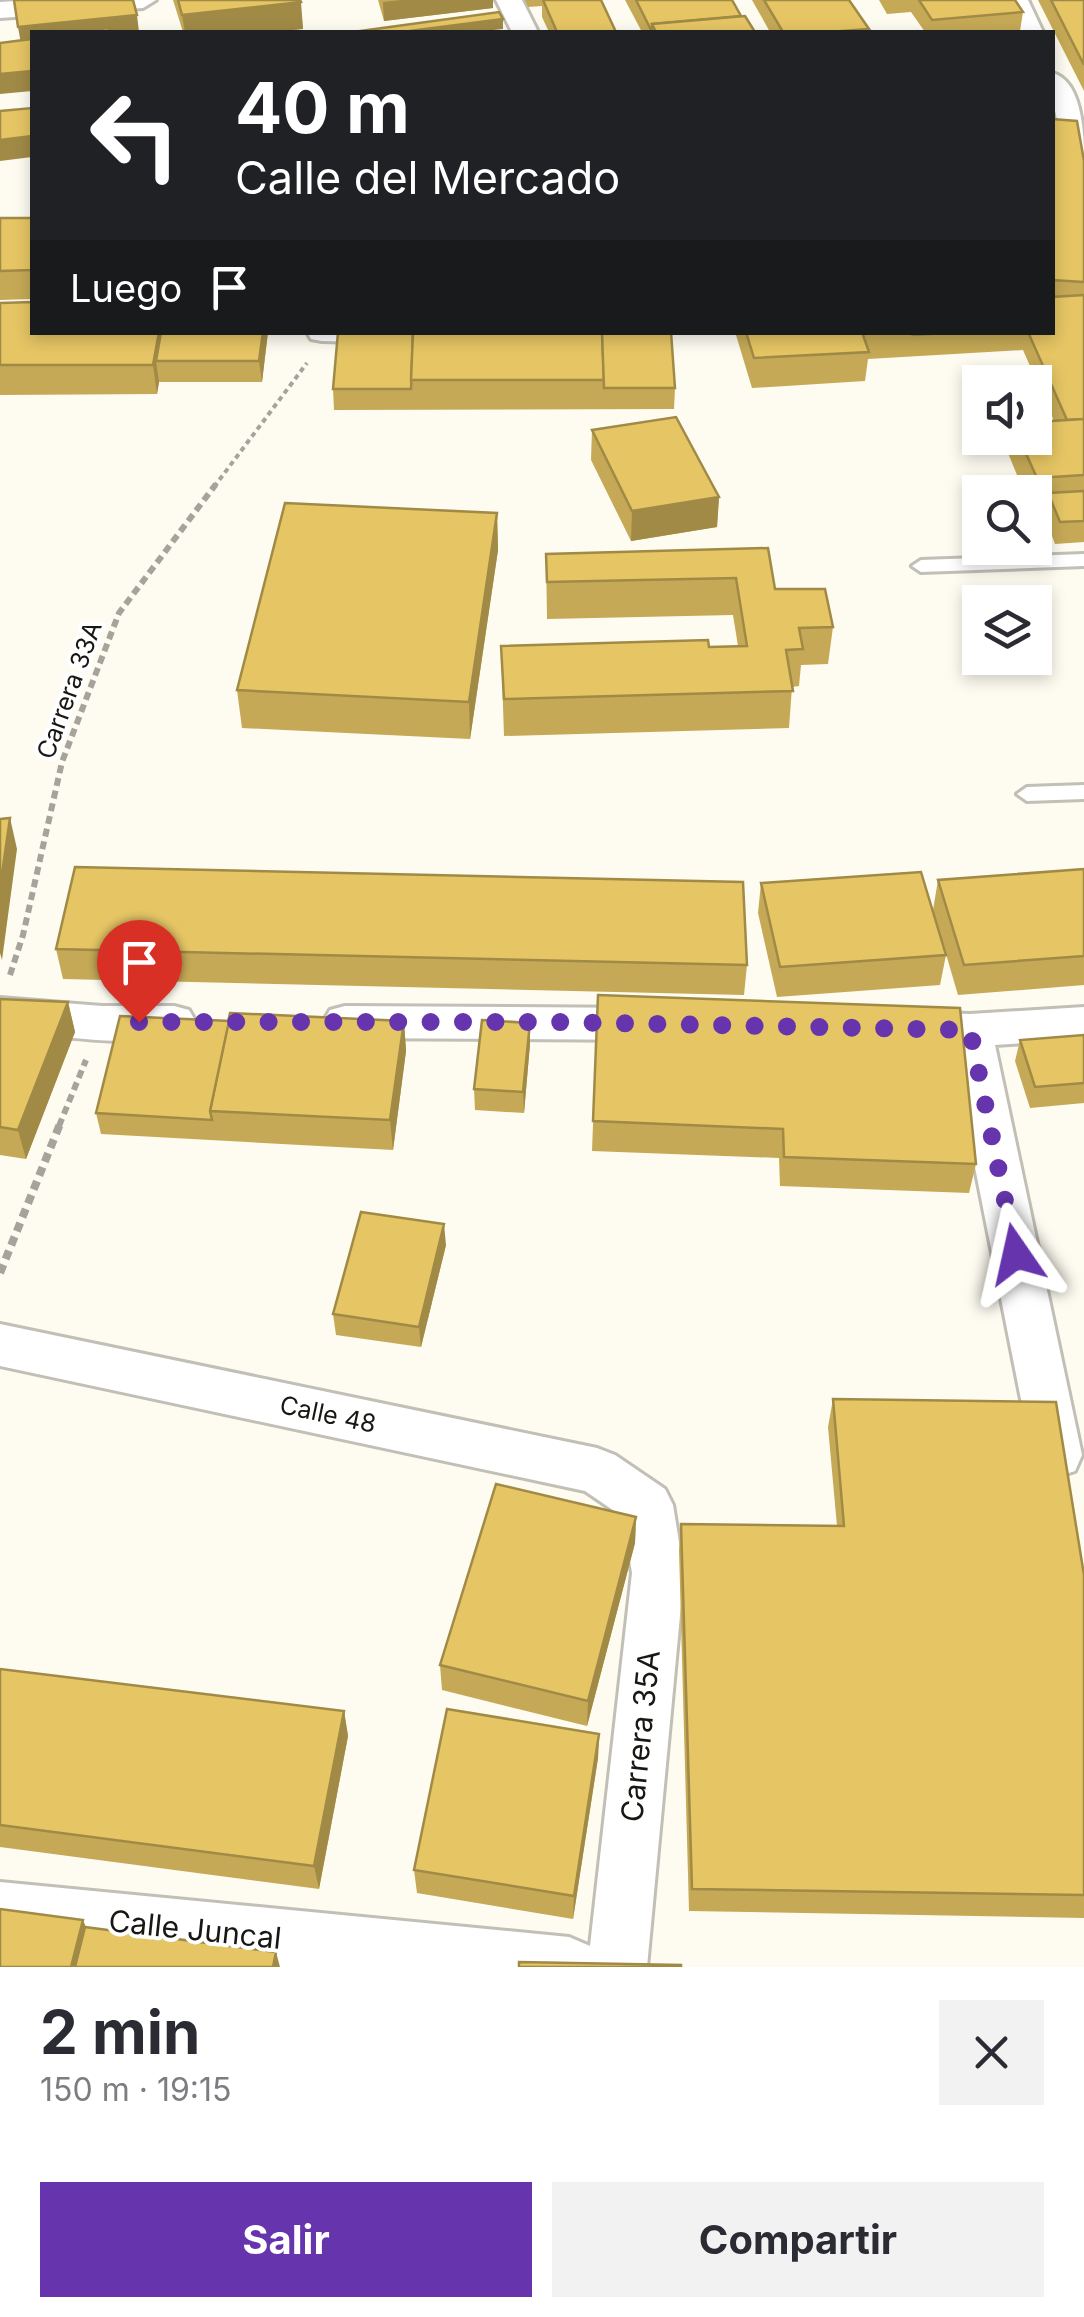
<!DOCTYPE html>
<html lang="es">
<meta charset="utf-8">
<style>
:root{--surface:#fff;--page:#f2f2f3;--text:#2b2b33;--muted:#7c7c81;--accent:#6635ad}
body{margin:0;font-family:Inter,sans-serif;background:var(--page);color:var(--text);height:100vh;display:flex;flex-direction:column;font-size:38px;white-space:nowrap}
*{box-sizing:border-box;margin:0}
p{font-size:32px;color:var(--muted)}
.icon{flex:none;width:55px;height:55px;fill:none;stroke:currentColor;stroke-width:2;stroke-linecap:round;stroke-linejoin:round}
.map{position:relative;height:1967px;overflow:hidden}
.panel{display:flex;flex-direction:column;background:var(--surface);flex:1}
.panel>*{flex:none}
.top-card{position:absolute;left:30px;top:30px;width:1025px;height:305px;border-radius:0px;box-shadow:0 5px 15px #0003;background:#202124;color:#fff;overflow:hidden}
.tools{position:absolute;left:962px;top:365px;display:grid;gap:20px}
.tools a{display:grid;place-items:center;width:90px;height:90px;border-radius:0px;background:var(--surface);box-shadow:0 5px 15px #0003;font-size:50px}
.pin{position:absolute;display:grid;place-items:center;width:85px;height:85px;color:#fff;margin:-102px -42px;border-radius:50% 50% 50% 0;rotate:-45deg;box-shadow:0 0 10px #0007}
.pin .icon{rotate:45deg}
.me{position:absolute;width:110px;margin:-55px;rotate:349deg;stroke-linejoin:round;filter:drop-shadow(0 0 8px #0008)}
.turn{display:flex;align-items:center;gap:35px;height:210px;padding:0 40px;font-size:45px}
.turn .icon{width:130px;height:130px;stroke-width:2.5}
.turn b{display:block;font-size:70px;line-height:85px}
.then{display:flex;align-items:center;height:95px;padding:0 40px;background:#0003;gap:20px;font-size:38px}
.round{display:grid;place-items:center;flex:none;width:105px;height:105px;border-radius:0px;background:var(--page)}
.headline{display:flex;align-items:center;justify-content:space-between;height:170px;padding:0 40px}
h1{font-size:60px;font-weight:700;line-height:75px}
.primary-button{display:flex;gap:20px;margin-top:auto;padding:20px 40px}
.primary-button a{flex:1;height:115px;border-radius:0px;background:var(--accent);color:#fff;font-size:40px;font-weight:700;line-height:115px;text-align:center}
.primary-button a+a{background:var(--page);color:var(--text)}
.map>svg:first-child{display:block}
</style>
<div class="map">
<svg width="1084" height="1967" viewBox="0 0 1084 1967">
<rect width="100%" height="100%" fill="#fefbf1"/>
<g fill="none" stroke-linecap="round" stroke-linejoin="round">
<g stroke="#c2bfb6" stroke-width="6">
<g id="service">
<path d="M1084 554V566L921 572 912 566 921 560Z"/>
<path d="M1084 785V799L1027 801 1017 794 1027 787Z"/>
</g>
</g>
<g stroke="#c2bfb6" stroke-width="6">
<g id="minor">
<path d="M31 0H156L143 8 0 18V2Z"/>
<path d="M496 0H522L538 32H512Z"/>
<path d="M1002 0H1028L1043 32H1017Z"/>
<path d="M1052 73C1082 80 1084 134 1084 159L1074 156C1056 129 1052 105 1052 73Z"/>
<path d="M307 332H411L412 334 407 341 396 343 322 341 311 339Z"/>
<path d="M0 998 102 1006H174L189 1010 196 1022 189 1034C137 1050 55 1035 0 1030Z"/>
<path d="M345 1006 654 1008 669 1012 676 1024 669 1036 654 1040 345 1038 330 1034 323 1022 330 1010Z"/>
<path d="M1084 1007V1039L995 1045 1082 1455 1075 1471 1057 1477 1039 1471 1032 1455 951 1046 905 1044 890 1040 883 1028 890 1016 905 1012 970 1014Z"/>
<path d="M0 1324 597 1448 615 1455 665 1489 673 1505 684 1573 647 1967H271L0 1940V1882L569 1937 590 1946 632 1573 623 1517 585 1491 0 1366Z"/>
</g>
</g>
<path stroke="#a5a39b" stroke-width="4" stroke-dasharray="5 4" stroke-linecap="butt" d="M214 487 307 363"/>
<g stroke="#a5a39b" stroke-width="6" stroke-dasharray="8 5" stroke-linecap="butt">
<path d="M10 975 23 935 62 762 119 613 216 484"/>
<path d="M59 1126 86 1060"/>
</g>
<path stroke="#a5a39b" stroke-width="8" stroke-dasharray="9 6" stroke-linecap="butt" d="M0 1273 60 1124"/>
<use href="#service" fill="#fff" fill-rule="evenodd"/>
<use href="#minor" fill="#fff" fill-rule="evenodd"/>
</g>
<g fill="#c5a956">
<path d="M173 0H300L303 29 270 32H183Z"/>
<path d="M378 0H493V8L384 21Z"/>
<path d="M525 0H601L616 32H549L542 17V6L528 7Z"/>
<path d="M625 0H732L741 16 755 32H642Z"/>
<path d="M752 0H849L869 29 868 32H770Z"/>
<path d="M879 0H1015L1023 12 1020 31 925 32 911 12 887 14Z"/>
<path d="M1038 0H1084V91Z"/>
<path d="M1052 119 1084 161V542L1055 544 1044 514 1046 507 1035 508V492H1024L1008 453 1010 438H1035L1054 421 1023 350 868 359 865 381 752 388 736 335V332H1052Z"/>
<path d="M0 218H32V299L0 300Z"/>
<path d="M0 303 268 332 262 382H159L157 394 0 395Z"/>
<path d="M338 332 675 388 674 409 334 410 333 389Z"/>
<path d="M592 430 719 497 717 527 631 541 591 460Z"/>
<path d="M497 513 498 550 470 739 242 728 237 690Z"/>
<path d="M768 548 775 589 833 627 828 664 801 665 799 686 792 687 789 728 504 736 501 646H738L733 615 547 619 546 554Z"/>
<path d="M1084 869V985L958 995 933 910 938 880Z"/>
<path d="M761 883 946 955 940 985 777 997 758 913Z"/>
<path d="M56 949 747 965 744 995 63 979Z"/>
<path d="M598 995 976 1164 969 1193 780 1186 779 1158 592 1151Z"/>
<path d="M0 999 68 1002 75 1032 26 1159 0 1155Z"/>
<path d="M229 1021H404L406 1051 393 1150 101 1134 96 1113Z"/>
<path d="M1084 1035V1103L1030 1108 1015 1061 1020 1040Z"/>
<path d="M530 1044 524 1113 475 1110 474 1089Z"/>
<path d="M446 1245 421 1347 336 1335 333 1314Z"/>
<path d="M833 1399 1084 1575V1918L689 1911 679 1550 681 1524 837 1526 828 1427Z"/>
<path d="M636 1517 635 1543 587 1726 442 1690 440 1665Z"/>
<path d="M0 1669 344 1711 348 1736 319 1889 0 1847Z"/>
<path d="M599 1734 598 1758 573 1919 417 1893 414 1870Z"/>
</g>
<g fill="#a08a46">
<path d="M401 0H493V8L384 21 383 2Z"/>
<path d="M301 2 303 29 270 32H185L182 15Z"/>
<path d="M137 15 139 32H32V54L23 55 18 27Z"/>
<path d="M503 19V29L475 32H402Z"/>
<path d="M32 71V91L0 94V74Z"/>
<path d="M32 136V157L0 161V140Z"/>
<path d="M159 332H168L156 361 159 382 157 394 153 365Z"/>
<path d="M263 332H268L262 382 259 361Z"/>
<path d="M719 497 717 527 631 541 632 511Z"/>
<path d="M497 513 498 550 470 739 469 702Z"/>
<path d="M10 818 17 849 2 960 0 953V888Z"/>
<path d="M68 1002 75 1032 26 1159 18 1130Z"/>
<path d="M404 1021 406 1051 393 1150 390 1120Z"/>
<path d="M530 1023V1044L524 1113 523 1092Z"/>
<path d="M444 1224 446 1245 421 1347 419 1327Z"/>
<path d="M636 1517 635 1543 587 1726 588 1701Z"/>
<path d="M344 1711 348 1736 319 1889 314 1866Z"/>
<path d="M599 1734 598 1758 573 1919 574 1896Z"/>
<path d="M83 1920 92 1942 86 1967H71Z"/>
<path d="M276 1952 280 1967H273Z"/>
</g>
<g fill="#e5c564" stroke="#a08a46" stroke-width="2.5">
<path d="M14 0H133L137 15 18 27Z"/>
<path d="M178 0H300L301 2 182 15Z"/>
<path d="M543 0H601L616 32H557Z"/>
<path d="M636 0H732L741 16 652 24V32Z"/>
<path d="M764 0H849L869 29 829 32H783Z"/>
<path d="M919 0H1015L1023 12 932 20Z"/>
<path d="M1051 0H1084V65Z"/>
<path d="M499 12 503 19 402 32H353Z"/>
<path d="M745 16 755 32H656L652 24Z"/>
<path d="M108 28 109 32H79Z"/>
<path d="M32 39V71L0 74V43Z"/>
<path d="M32 108V136L0 140V111Z"/>
<path d="M1052 119 1077 121 1084 161V282L1052 280Z"/>
<path d="M0 218H32V270L0 271Z"/>
<path d="M1084 295V419L1067 420 1028 332H1052V297Z"/>
<path d="M32 302V332H159L153 365H0V303Z"/>
<path d="M161 332H263L259 361H156Z"/>
<path d="M338 332H413L411 389H333Z"/>
<path d="M413 332H602L604 380H411Z"/>
<path d="M602 332H671L675 388H604Z"/>
<path d="M746 332H862L869 352 754 358Z"/>
<path d="M914 332H965L913 335Z"/>
<path d="M676 417 719 497 632 511 592 430Z"/>
<path d="M1084 419V475L1037 478 1019 438H1035V422Z"/>
<path d="M1084 491V521L1060 522 1048 493Z"/>
<path d="M285 503 497 513 469 702 237 690Z"/>
<path d="M768 548 775 589H825L833 627 799 628 803 649 786 650 793 691 504 699 501 646 708 640 709 647 747 646 736 578 547 582 546 554Z"/>
<path d="M10 818 0 888V819Z"/>
<path d="M75 867 743 882 747 965 56 949Z"/>
<path d="M1084 869V956L964 965 938 880Z"/>
<path d="M921 872 946 955 780 967 761 883Z"/>
<path d="M598 995 960 1008 976 1164 784 1157 783 1129 593 1121Z"/>
<path d="M0 999 68 1002 18 1130 0 1127Z"/>
<path d="M230 1013 404 1021 390 1120 210 1111Z"/>
<path d="M120 1016 229 1021 210 1111 212 1120 96 1113Z"/>
<path d="M482 1020 530 1023 523 1092 474 1089Z"/>
<path d="M1084 1035V1083L1035 1087 1020 1040Z"/>
<path d="M361 1212 444 1224 419 1327 333 1314Z"/>
<path d="M833 1399 1056 1402 1084 1575V1895L692 1889 681 1524 844 1526Z"/>
<path d="M496 1484 636 1517 588 1701 440 1665Z"/>
<path d="M0 1669 344 1711 314 1866 0 1825Z"/>
<path d="M447 1709 599 1734 574 1896 414 1870Z"/>
<path d="M0 1909 83 1920 71 1967H0Z"/>
<path d="M85 1927 276 1952 273 1967H75Z"/>
<path d="M519 1962 681 1965V1967H519Z"/>
</g>
<g fill="none" stroke-linecap="round" stroke-linejoin="round">
<path stroke="#6635ad" stroke-width="18" stroke-dasharray="0 32.4" d="M139 1022H554L970 1030 1016 1254"/>
</g>
<g text-anchor="middle" stroke-width="8" stroke-linejoin="round" paint-order="stroke">
<g font-size="25" fill="#181713" stroke="#fff">
<text transform="translate(69 690) rotate(-70)" y="9">Carrera 33A</text>
<text transform="translate(328 1414) rotate(12)" y="9">Calle 48</text>
</g>
<g font-size="30" fill="#181713" stroke="#fff">
<text transform="translate(641 1736) rotate(-84)" y="10">Carrera 35A</text>
<text transform="translate(195 1930) rotate(6)" y="10">Calle Juncal</text>
</g>
</g>
</svg>
<div class="tools">
<a><svg class="icon" aria-label="sound" viewBox="0 0 24 24"><path d="M4 9h4l5-4v14l-5-4H4zM17 9q2 3 0 6"/></svg></a>
<a><svg class="icon" aria-label="search" viewBox="0 0 24 24"><circle cx="10" cy="10" r="6"/><path d="M15 15l6 6"/></svg></a>
<a><svg class="icon" aria-label="layers" viewBox="0 0 24 24"><path d="M12 4l9 5-9 5-9-5zM3 14l9 5 9-5"/></svg></a>
</div>
<div class="pin" style="left:139px;top:1022px;background:#d93025"><svg class="icon" aria-label="arrive" viewBox="0 0 24 24"><path d="M6 21V4h12l-3 4 3 4H6"/></svg></div>
<svg class="me" style="left:1016px;top:1254px" viewBox="-20 -20 40 40"><path d="M0-17L14 15 0 8-14 15z" fill="#6635ad" stroke="#fff" stroke-width="4"/></svg>
<div class="top-card">
<div class="turn"><svg class="icon" aria-label="left" viewBox="0 0 24 24"><path d="M17 20v-9H6M10 6l-5 5 5 5"/></svg><div><b>40 m</b>Calle del Mercado</div></div>
<div class="then">Luego<svg class="icon" aria-label="arrive" viewBox="0 0 24 24"><path d="M6 21V4h12l-3 4 3 4H6"/></svg></div>
</div>
</div>
<section class="panel">
<div class="headline"><div><h1>2 min</h1><p>150 m · 19:15</p></div><a class="round"><svg class="icon" aria-label="close" viewBox="0 0 24 24"><path d="M6 6l12 12M18 6L6 18"/></svg></a></div>
<div class="primary-button"><a>Salir</a><a>Compartir</a></div>
</section>
